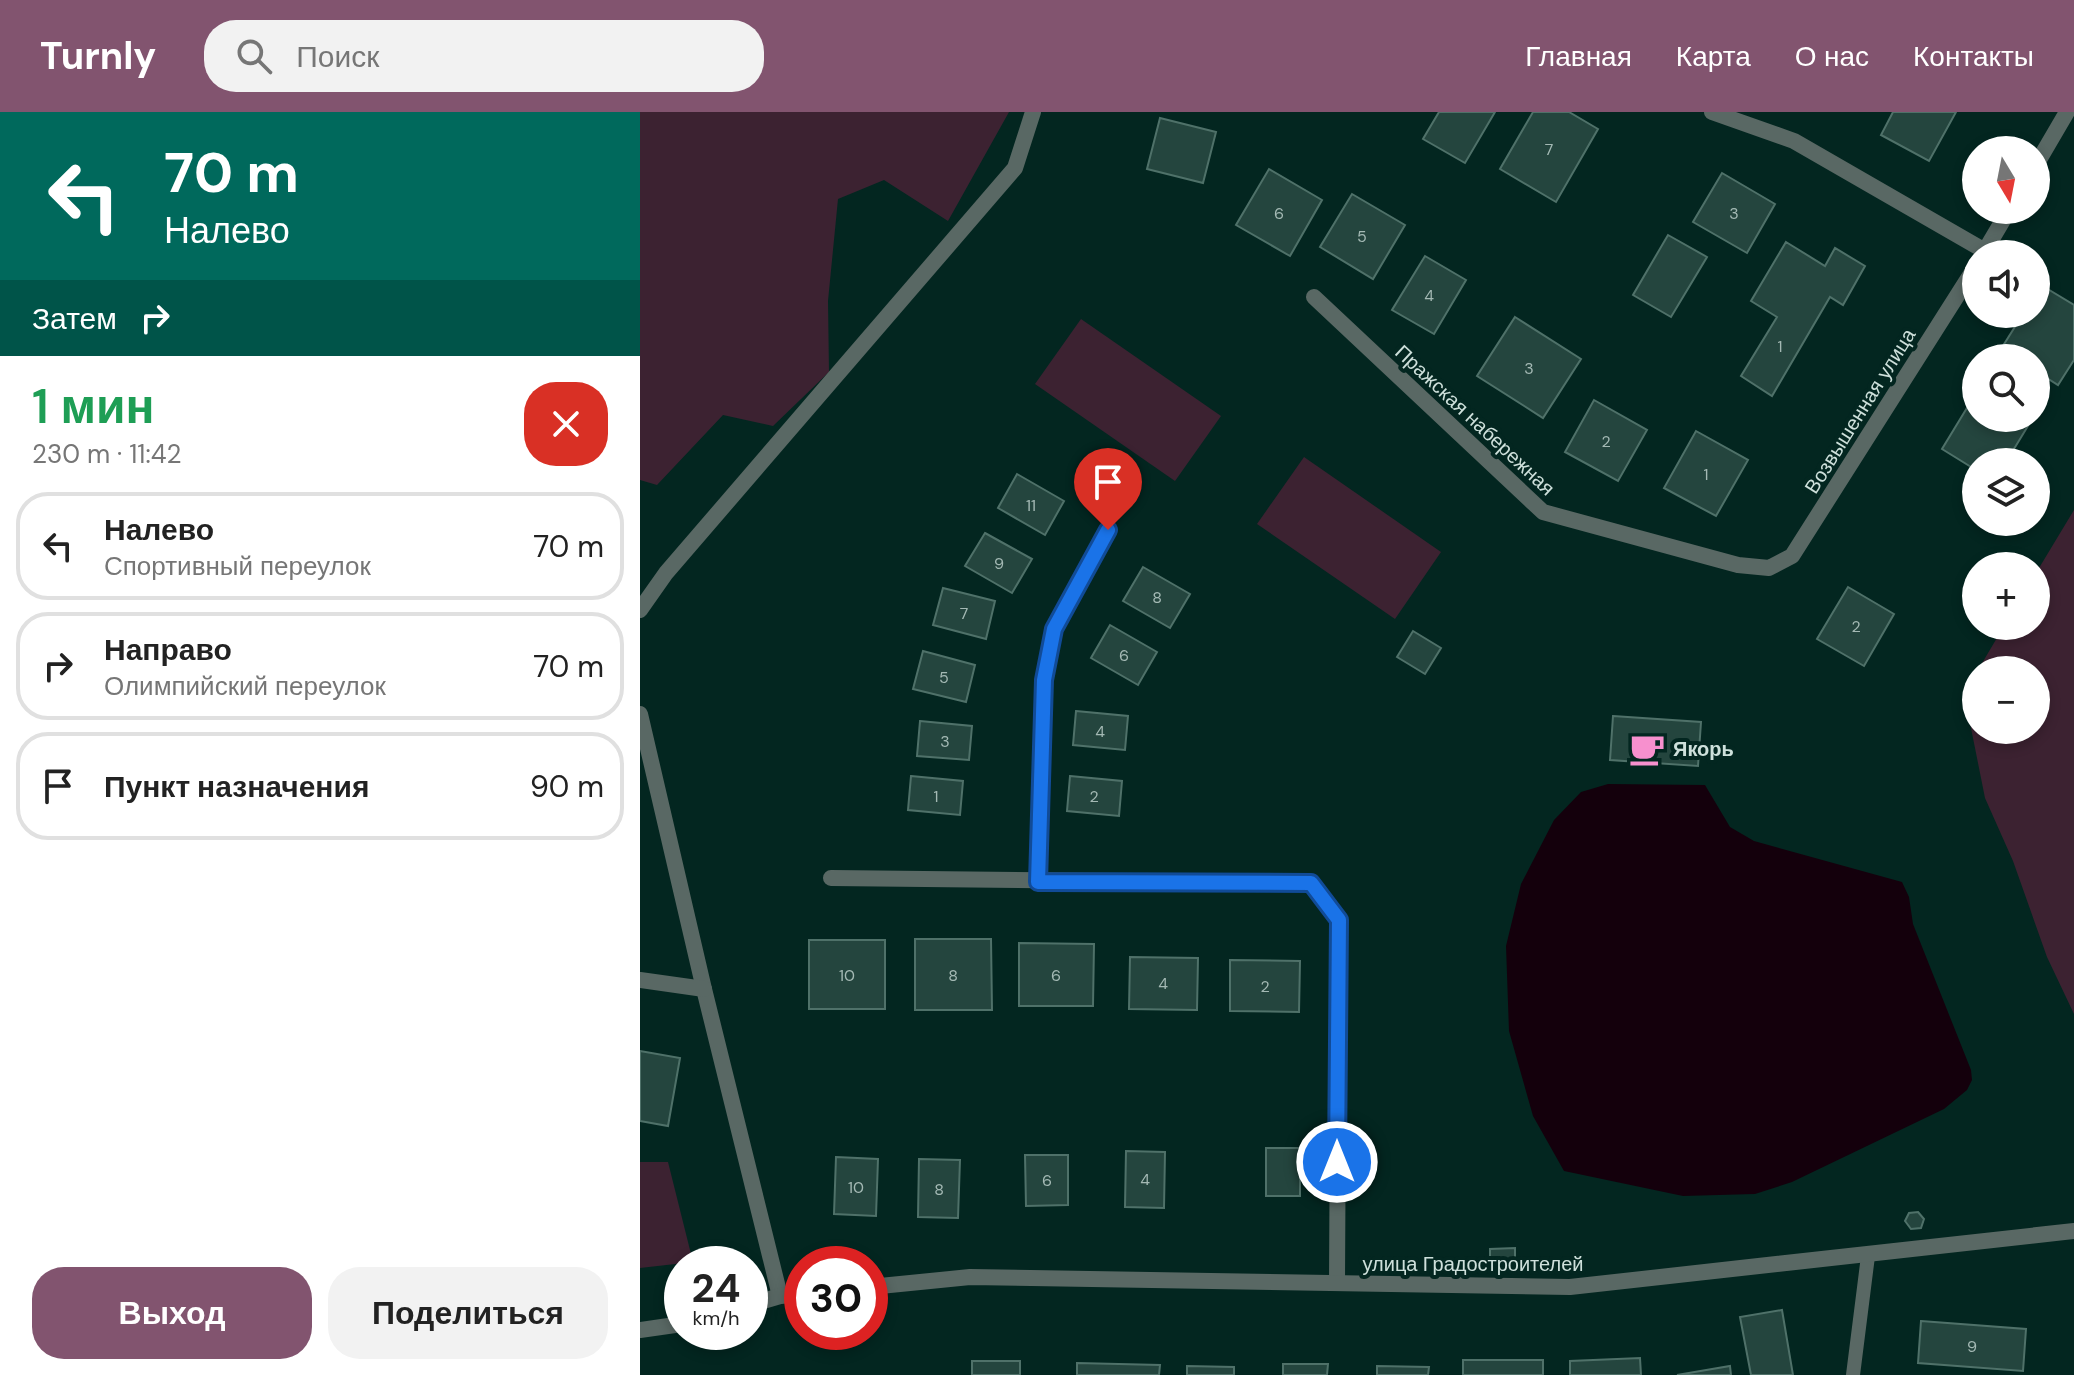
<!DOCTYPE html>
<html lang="ru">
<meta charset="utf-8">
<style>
:root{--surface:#fff;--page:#f2f2f2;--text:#222;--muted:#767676;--line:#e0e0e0;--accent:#82546f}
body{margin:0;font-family:"DM Sans",sans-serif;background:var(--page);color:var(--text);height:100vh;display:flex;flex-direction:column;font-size:30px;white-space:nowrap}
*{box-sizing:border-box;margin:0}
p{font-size:26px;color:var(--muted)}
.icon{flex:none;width:44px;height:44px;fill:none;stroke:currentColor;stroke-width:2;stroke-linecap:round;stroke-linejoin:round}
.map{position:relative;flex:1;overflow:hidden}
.panel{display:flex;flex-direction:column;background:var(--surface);width:640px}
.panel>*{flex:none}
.top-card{background:#00695c;color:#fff;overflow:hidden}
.needle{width:52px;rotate:170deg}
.fabs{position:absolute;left:1322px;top:24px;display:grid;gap:16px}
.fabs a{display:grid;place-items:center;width:88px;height:88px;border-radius:50%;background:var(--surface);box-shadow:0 4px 12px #0003;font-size:40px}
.speed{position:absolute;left:24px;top:1134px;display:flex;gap:16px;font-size:40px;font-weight:700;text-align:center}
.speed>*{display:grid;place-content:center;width:104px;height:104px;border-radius:50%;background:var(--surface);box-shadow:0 4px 12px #0003;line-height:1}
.speed small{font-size:20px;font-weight:400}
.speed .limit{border:12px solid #d22;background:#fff;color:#111}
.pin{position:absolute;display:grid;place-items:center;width:68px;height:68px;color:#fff;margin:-82px -34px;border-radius:50% 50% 50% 0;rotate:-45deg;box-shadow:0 0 8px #0007}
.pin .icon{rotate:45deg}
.me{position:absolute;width:88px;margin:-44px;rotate:0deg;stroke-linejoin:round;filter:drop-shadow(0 0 6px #0008)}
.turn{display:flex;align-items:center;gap:28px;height:168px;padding:0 32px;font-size:36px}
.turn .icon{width:104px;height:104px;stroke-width:2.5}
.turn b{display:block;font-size:56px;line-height:68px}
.then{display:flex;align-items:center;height:76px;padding:0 32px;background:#0003;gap:16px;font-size:30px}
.round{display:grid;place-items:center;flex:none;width:84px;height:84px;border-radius:32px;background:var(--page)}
.head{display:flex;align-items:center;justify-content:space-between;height:136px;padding:0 32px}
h1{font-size:48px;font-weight:600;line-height:60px;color:#1e9e55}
.primary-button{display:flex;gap:16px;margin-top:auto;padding:16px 32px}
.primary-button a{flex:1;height:92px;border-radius:32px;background:var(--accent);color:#fff;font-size:32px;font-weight:600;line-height:92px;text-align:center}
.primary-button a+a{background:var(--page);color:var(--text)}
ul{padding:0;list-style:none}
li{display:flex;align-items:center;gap:24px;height:108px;margin:0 16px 12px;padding:0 16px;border:4px solid var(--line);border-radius:32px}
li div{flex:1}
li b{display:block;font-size:30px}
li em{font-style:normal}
header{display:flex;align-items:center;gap:48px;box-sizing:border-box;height:112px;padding:0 40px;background:var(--accent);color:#fff}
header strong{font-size:38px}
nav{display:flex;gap:44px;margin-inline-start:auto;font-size:28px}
.search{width:560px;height:72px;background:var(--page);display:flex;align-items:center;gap:20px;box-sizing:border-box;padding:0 28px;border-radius:32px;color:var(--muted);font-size:30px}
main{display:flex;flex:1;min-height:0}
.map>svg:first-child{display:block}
</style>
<header>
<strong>Turnly</strong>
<div class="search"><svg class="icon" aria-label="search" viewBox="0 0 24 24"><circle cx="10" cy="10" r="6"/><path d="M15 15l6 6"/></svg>Поиск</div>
<nav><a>Главная</a><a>Карта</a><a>О нас</a><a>Контакты</a></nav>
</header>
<main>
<section class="panel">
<div class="top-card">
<div class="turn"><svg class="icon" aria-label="left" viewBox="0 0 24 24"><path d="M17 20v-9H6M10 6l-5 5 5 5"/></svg><div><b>70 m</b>Налево</div></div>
<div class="then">Затем<svg class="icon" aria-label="right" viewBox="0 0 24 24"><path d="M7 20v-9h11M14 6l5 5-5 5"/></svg></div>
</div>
<div class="head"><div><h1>1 мин</h1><p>230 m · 11:42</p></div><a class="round" style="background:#d93025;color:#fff"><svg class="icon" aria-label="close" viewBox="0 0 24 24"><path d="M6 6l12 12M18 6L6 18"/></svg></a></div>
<ul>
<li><svg class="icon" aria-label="left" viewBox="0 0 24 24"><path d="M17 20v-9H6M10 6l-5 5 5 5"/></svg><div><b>Налево</b><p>Спортивный переулок</p></div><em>70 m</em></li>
<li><svg class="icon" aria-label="right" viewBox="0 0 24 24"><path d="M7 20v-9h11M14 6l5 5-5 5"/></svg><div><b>Направо</b><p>Олимпийский переулок</p></div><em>70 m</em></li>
<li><svg class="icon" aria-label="arrive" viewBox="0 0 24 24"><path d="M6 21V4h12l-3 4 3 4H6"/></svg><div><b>Пункт назначения</b></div><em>90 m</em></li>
</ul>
<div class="primary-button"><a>Выход</a><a>Поделиться</a></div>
</section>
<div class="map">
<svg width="1434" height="1263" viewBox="0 0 1434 1263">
<rect width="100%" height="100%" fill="#032620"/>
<g fill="#3c2231">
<path d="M0 0H369L308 109 244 68 198 87 188 189 189 260 133 314 83 303 17 373 0 368Z"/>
<path d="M441 207 581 304 535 369 395 272Z"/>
<path d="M664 345 801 440 755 507 617 412Z"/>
<path d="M1434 398V902L1407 845 1373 749 1345 686 1324 581 1336 561V618H1396V558H1338L1364 514H1396V461Z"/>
<path d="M0 1050H28L53 1150 0 1156Z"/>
</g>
<path fill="#14000c" d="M968 672 1065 673 1090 715 1114 729 1262 770 1269 785 1273 812 1331 958 1332 968 1327 978 1304 997 1152 1070 1115 1082 1043 1084 924 1059 893 1004 869 919 866 834 881 772 914 708 941 680Z"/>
<g fill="#24453e" stroke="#4f7169" stroke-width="2">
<path d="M799 0H855L825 51 783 27Z"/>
<path d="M893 0H929L958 17 916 90 860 57Z"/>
<path d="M1253 0H1316L1289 49 1241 23Z"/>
<path d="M520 6 576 20 563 71 507 57Z"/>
<path d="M629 57 682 88 650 144 596 113Z"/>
<path d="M1082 61 1135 92 1107 141 1053 110Z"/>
<path d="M712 82 765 113 733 167 680 135Z"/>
<path d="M1028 123 1067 145 1031 205 993 183Z"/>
<path d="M1146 130 1185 154 1195 136 1225 154 1203 193 1190 185 1132 284 1101 264 1137 205 1111 189Z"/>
<path d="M785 144 826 168 794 222 752 198Z"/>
<path d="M1401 173 1434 193V248L1418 273 1396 259V246H1375L1361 237 1383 202H1396V181Z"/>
<path d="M875 205 941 247 903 306 837 264Z"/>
<path d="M1336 281V306H1385L1391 309 1366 350H1336V358L1302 337Z"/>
<path d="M954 288 1007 318 978 369 925 340Z"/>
<path d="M1056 319 1108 348 1076 404 1024 376Z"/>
<path d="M377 362 424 389 405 423 358 396Z"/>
<path d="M345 421 392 447 372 481 325 454Z"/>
<path d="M503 455 550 482 530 516 483 489Z"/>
<path d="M1208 475 1254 502 1224 554 1177 527Z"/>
<path d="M303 476 355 489 346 527 293 513Z"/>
<path d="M470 513 517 540 498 573 451 546Z"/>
<path d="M773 519 801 536 785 562 757 545Z"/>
<path d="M283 539 335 553 326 590 273 577Z"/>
<path d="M436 599 488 604 485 638 433 633Z"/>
<path d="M973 604 1061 610 1058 654 970 648Z"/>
<path d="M280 609 332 614 329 648 277 644Z"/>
<path d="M271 664 323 669 320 703 268 698Z"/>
<path d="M430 664 482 669 479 704 427 699Z"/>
<path d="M275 827H351L352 898H275Z"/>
<rect x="169" y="828" width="76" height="69"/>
<path d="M379 831 454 832 453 894H379Z"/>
<path d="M490 845 558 846 557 898 489 897Z"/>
<path d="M590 848 660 849 659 900 590 899Z"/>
<path d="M0 939 40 946 28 1014 0 1009Z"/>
<rect x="626" y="1036" width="34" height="48"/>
<path d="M486 1039 525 1040 524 1096 485 1095Z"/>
<path d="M385 1043H428V1093L386 1094Z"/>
<path d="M196 1045 238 1047 236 1104 194 1102Z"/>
<path d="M279 1047 320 1048 318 1106 278 1105Z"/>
<path d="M1278 1100 1284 1107 1281 1116 1271 1117 1265 1109 1269 1101Z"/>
<path d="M875 1136V1153L850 1154V1137Z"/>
<path d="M1142 1198 1153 1263H1111L1100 1205Z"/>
<path d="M1281 1209 1386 1217 1383 1259 1278 1251Z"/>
<path d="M1000 1246 1001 1263H930V1249Z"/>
<rect x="823" y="1248" width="80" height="15"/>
<rect x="332" y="1249" width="48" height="14"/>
<path d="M437 1251 520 1253 519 1263H437Z"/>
<path d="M643 1252H688L687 1263H643Z"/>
<path d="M547 1254 594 1255V1263H547Z"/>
<path d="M737 1254 789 1255 788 1263H737Z"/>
<path d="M1090 1254 1091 1263H1037Z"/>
</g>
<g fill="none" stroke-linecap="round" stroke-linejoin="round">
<path stroke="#596864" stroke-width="14" d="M1213 1263 1228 1144"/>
<g stroke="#596864" stroke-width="16">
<path d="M1072 0 1154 29 1345 139"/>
<path d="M1396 53 1427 0"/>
<path d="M1343 142 1369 98"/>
<path d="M674 185 903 400 1098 453 1129 456 1152 444 1336 154"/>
<path d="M0 498 26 461 375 56 393 0"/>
<path d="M0 602 64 877 140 1184"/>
<path d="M191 766 671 771 699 808 697 1171"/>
<path d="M398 770 404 568 414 517 468 418"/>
<path d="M0 868 64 877"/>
<path d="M230 1175 330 1165 930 1175 1434 1119"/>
<path d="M110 1193 140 1184 162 1182"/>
<path d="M0 1218 42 1212"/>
</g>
</g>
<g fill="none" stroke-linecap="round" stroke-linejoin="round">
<g stroke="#114b97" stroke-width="20">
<path id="route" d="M468 418 414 517 404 568 398 770 671 771 699 808 697 1050"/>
</g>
<use href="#route" stroke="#1a73e8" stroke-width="14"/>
</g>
<defs>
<g id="cafe-bare" transform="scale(2.76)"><path d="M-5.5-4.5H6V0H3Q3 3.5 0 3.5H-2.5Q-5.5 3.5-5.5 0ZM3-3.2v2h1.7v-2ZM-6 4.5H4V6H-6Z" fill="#f790ce" stroke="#032620" stroke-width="2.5" paint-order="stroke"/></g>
</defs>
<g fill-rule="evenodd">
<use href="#cafe-bare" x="1007" y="637"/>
</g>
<g text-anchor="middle" stroke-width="8" stroke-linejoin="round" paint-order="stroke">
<g font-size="16" fill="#a4b9b4">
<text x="909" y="43">7</text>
<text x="639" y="107">6</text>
<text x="1094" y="107">3</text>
<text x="722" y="130">5</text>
<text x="789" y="189">4</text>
<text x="1140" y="240">1</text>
<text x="889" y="262">3</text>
<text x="966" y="335">2</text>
<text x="1066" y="368">1</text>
<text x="391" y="399">11</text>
<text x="359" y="457">9</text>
<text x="517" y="491">8</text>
<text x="324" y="507">7</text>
<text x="1216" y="520">2</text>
<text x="484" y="549">6</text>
<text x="304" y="571">5</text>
<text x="460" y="625">4</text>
<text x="305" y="635">3</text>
<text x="296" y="690">1</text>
<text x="454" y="690">2</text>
<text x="207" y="869">10</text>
<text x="313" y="869">8</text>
<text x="416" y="869">6</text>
<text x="523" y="877">4</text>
<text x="625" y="880">2</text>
<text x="505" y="1073">4</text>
<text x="407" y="1074">6</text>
<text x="216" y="1081">10</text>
<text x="299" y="1083">8</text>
<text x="1332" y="1240">9</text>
</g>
<g font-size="20" fill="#cee0db" stroke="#032620">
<text transform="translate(1220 299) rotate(-58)" y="7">Возвышенная улица</text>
<text transform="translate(835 308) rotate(43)" y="7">Пражская набережная</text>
<text x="833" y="1159">улица Градостроителей</text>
</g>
<g font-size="20" font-weight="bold" fill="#cee0db" stroke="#032620" text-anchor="start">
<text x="1033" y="644">Якорь</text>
</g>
</g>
</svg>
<div class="fabs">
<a><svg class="needle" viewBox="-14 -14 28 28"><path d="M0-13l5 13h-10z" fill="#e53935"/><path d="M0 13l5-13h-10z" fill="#767676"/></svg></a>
<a><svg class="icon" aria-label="sound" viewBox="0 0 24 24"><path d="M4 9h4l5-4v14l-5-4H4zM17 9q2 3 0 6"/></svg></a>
<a><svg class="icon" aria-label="search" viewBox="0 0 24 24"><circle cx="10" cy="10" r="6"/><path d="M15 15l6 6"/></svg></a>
<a><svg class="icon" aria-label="layers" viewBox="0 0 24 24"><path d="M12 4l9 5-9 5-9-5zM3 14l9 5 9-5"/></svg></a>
<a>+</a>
<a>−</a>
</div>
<div class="speed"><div>24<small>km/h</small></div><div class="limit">30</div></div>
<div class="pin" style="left:468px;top:418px;background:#d93025"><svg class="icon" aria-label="arrive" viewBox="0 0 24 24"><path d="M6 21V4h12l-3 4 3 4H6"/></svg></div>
<svg class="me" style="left:697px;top:1050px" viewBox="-20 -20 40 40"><circle r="17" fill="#1a73e8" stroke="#fff" stroke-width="3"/><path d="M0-11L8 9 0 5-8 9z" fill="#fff"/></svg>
</div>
</main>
